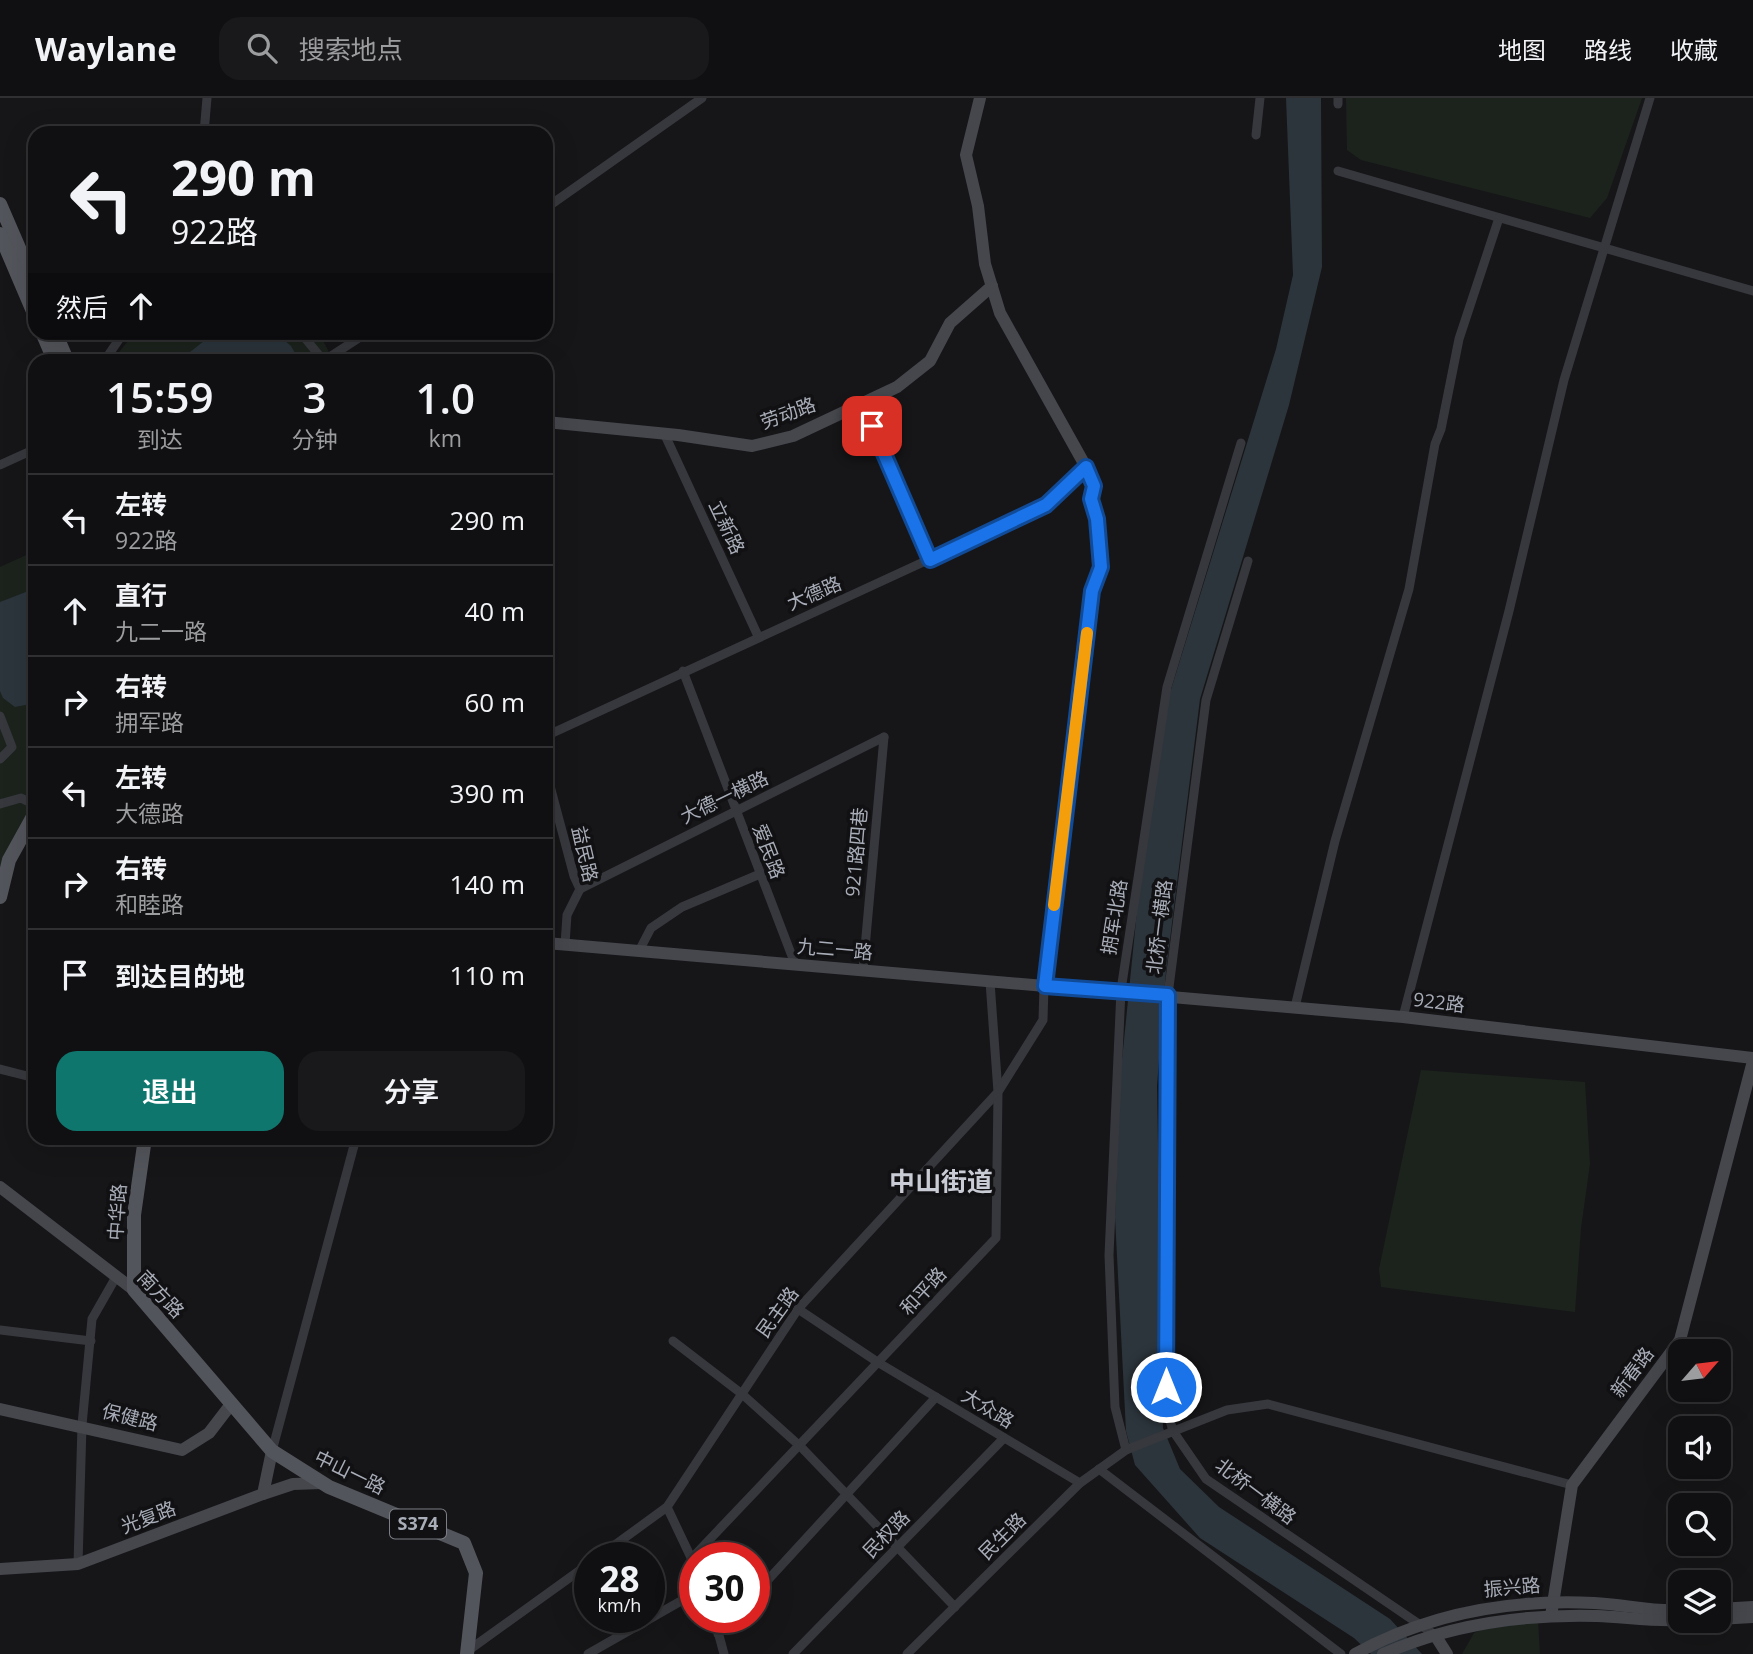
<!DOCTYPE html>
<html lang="zh">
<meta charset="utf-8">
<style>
:root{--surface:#101012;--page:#19191b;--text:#f1f3f6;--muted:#9c9d9f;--line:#303032;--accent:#0f766e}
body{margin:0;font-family:"Open Sans","Noto Sans SC",sans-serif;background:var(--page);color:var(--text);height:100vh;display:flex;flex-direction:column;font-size:26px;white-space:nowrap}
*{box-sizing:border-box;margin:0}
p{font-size:23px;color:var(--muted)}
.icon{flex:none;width:38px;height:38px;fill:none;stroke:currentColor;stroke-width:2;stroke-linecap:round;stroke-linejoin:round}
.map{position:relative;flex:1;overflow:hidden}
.sheet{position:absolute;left:28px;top:256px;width:525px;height:791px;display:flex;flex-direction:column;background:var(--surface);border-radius:21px;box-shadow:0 7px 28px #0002,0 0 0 2px var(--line)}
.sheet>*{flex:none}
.top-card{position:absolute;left:28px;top:28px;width:525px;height:214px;border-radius:21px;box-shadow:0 7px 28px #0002,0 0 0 2px var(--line);background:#101012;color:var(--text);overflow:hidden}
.needle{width:46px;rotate:62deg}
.buttons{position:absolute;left:1668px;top:1241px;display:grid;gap:14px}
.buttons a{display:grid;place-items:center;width:63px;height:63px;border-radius:14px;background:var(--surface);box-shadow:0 7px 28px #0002,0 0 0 2px var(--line);font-size:35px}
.speed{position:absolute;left:574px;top:1444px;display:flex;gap:14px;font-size:35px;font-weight:700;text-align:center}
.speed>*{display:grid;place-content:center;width:91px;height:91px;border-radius:50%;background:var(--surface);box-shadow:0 7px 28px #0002,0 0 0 2px var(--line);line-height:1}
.speed small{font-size:18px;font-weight:400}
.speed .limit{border:10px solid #d22;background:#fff;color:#111}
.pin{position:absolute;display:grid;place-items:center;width:60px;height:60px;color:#fff;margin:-30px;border-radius:14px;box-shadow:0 4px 10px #0006}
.me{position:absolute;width:77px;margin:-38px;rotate:0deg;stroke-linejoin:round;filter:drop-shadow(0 0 5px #0008)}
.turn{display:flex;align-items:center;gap:24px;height:147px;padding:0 28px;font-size:32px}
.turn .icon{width:91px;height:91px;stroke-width:2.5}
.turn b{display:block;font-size:49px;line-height:60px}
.then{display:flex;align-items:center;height:66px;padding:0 28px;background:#0003;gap:14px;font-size:26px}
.eta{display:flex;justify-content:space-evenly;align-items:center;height:119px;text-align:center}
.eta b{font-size:42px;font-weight:600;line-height:49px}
.primary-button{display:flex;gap:14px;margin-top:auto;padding:14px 28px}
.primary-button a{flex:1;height:80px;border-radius:21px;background:var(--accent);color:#fff;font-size:28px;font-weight:600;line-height:80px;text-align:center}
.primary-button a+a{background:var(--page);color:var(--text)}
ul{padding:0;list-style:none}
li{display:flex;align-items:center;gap:21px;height:91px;padding:0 28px;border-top:2px solid var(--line)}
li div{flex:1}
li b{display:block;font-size:26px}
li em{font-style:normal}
header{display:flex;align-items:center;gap:42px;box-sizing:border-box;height:98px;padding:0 35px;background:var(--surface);border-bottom:2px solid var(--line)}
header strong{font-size:33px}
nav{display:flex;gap:38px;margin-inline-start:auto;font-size:24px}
.search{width:490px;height:63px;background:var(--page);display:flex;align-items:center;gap:18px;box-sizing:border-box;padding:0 24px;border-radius:21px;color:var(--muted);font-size:26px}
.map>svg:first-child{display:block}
</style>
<header>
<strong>Waylane</strong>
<div class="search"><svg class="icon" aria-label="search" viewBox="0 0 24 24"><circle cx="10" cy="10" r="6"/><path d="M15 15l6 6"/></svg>搜索地点</div>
<nav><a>地图</a><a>路线</a><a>收藏</a></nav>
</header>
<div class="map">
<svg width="1753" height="1556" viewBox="0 0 1753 1556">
<rect width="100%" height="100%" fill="#161618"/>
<g fill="#1c231d">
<path d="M1346 0H1642L1607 100 1590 120 1361 62 1347 52Z"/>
<path d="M135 234 319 235 333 262H113Z"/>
<path d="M35 453V706L0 770V469Z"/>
<path d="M1421 972 1585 984 1590 1066 1581 1130 1575 1214 1381 1189 1379 1171Z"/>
<path d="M1538 1523 1540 1556H1462L1474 1535 1481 1532Z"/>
</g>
<g fill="#2c353c">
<path d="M1286 0H1321L1322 169 1289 307 1200 601 1166 873 1157 988 1163 1330 1180 1371 1219 1409 1390 1521 1422 1556H1371L1354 1540 1200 1440 1135 1367 1126 1333 1115 1119 1121 972 1138 803 1169 598 1276 251 1293 177Z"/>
<path d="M214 235H276L291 248 299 262H180Z"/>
<path d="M31 492 35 495V605L15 609 3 600 0 593V504Z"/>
</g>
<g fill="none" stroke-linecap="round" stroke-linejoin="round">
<g stroke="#37383d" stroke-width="9">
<path d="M1338 6V0"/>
<path d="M204 35 207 0"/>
<path d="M1256 37 1260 0"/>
<path d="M1338 73 1753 193"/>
<path d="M546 110 702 0"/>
<path d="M300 234 323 262"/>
<path d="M105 262 124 234"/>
<path d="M325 262 368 234"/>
<path d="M862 305 930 462"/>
<path d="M664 335 758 538"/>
<path d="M0 367 35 351"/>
<path d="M1248 463 1206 602 1168 897 1167 1312 1173 1333 1206 1381 1435 1537"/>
<path d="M683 573 795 866"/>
<path d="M0 618 12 649 0 661"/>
<path d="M546 638 1047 407 1086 369"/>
<path d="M546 673 574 778 580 791 567 817 565 846"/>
<path d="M0 706 21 700 35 707"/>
<path d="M580 791 884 639"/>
<path d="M639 853 651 830 682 809 760 776"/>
<path d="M863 872 884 639"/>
<path d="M1295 909 1335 743 1409 491 1435 346 1441 331 1459 241 1499 120"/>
<path d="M1403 919 1509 513 1564 282 1650 0"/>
<path d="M0 971 35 980"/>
<path d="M798 1211 879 1265 1080 1385"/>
<path d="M0 1232 91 1243"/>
<path d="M673 1243 742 1296 801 1349 955 1509"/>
<path d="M1126 1352 1115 1309 1109 1157 1121 892 1167 589 1241 345"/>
<path d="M272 1353 356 1040"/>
<path d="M1099 1371 1341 1556"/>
<path d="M667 1409 695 1468"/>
<path d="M597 1460 667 1409 798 1211 998 994 990 884"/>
<path d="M692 1460 996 1140 998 994 1043 922 1044 888"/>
<path d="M78 1466 82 1327 92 1221 116 1179"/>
<path d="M754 1497 936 1299"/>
<path d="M714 1519 724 1556"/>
<path d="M718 1536 734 1519"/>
<path d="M469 1552 590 1465"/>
<path d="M588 1556 695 1495"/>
<path d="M793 1556 1004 1340"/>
<path d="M907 1556 1080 1385 1126 1352 1227 1312 1268 1306 1572 1387"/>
</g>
<g stroke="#45474d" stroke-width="12">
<path d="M980 0 966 57 978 108 985 166 1000 215 1086 369 1094 389 1091 401 1097 420 1101 469 1092 493 1044 888"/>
<path d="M546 324 678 337 752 348 793 338 897 289 930 263 950 225 992 188"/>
<path d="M546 845 1403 919 1753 960"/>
<path d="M0 1089 134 1192"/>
<path d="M0 1311 182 1352 209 1335 232 1305"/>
<path d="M263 1396 293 1386 322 1385"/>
<path d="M0 1471 78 1466 263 1396 272 1353"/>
<path d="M1718 1511 1753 1509"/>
<path d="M1551 1518 1572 1387 1680 1242 1753 963"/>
<path d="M1718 1521 1753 1519"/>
<path d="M1435 1537 1447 1556"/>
<path d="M1355 1556C1429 1515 1510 1501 1594 1505 1623 1506 1652 1514 1680 1512"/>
<path d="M1383 1556C1451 1526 1523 1516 1597 1518 1625 1519 1654 1524 1682 1522"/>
</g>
<g stroke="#53555c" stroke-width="14">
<path d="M0 106 35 187"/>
<path d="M0 136 35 218"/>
<path d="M42 234 54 262"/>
<path d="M55 234 67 262"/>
<path d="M0 799 9 762 35 715"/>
<path d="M145 1040 134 1117V1192L272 1353 329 1389 464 1445 476 1475 467 1556"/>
</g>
</g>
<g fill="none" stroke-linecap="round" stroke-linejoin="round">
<g stroke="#114b97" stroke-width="18">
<path id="route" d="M872 328 930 462 1046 407 1086 369 1094 388 1091 401 1097 421 1101 469 1092 493 1045 888 1168 897 1166 1289"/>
</g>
<use href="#route" stroke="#1a73e8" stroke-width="12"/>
<path stroke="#f59e0b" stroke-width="12" d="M1054 807 1087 535"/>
</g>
<g text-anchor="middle" stroke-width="7" stroke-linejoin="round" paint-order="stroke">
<rect fill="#111113" stroke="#7b7e86" stroke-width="2" x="390" y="1411.5" width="56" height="29" rx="5"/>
<g font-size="18" font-weight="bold" fill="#a8adb8">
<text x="418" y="1432">S374</text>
</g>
<g font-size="19" fill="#a8adb8" stroke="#111113">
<text transform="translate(788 315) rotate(-20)" y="7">劳动路</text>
<text transform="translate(727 429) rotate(65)" y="7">立新路</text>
<text transform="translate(814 495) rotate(-23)" y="7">大德路</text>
<text transform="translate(724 699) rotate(-26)" y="7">大德一横路</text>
<text transform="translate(769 753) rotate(69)" y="7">爱民路</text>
<text transform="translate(856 754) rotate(-85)" y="7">921路四巷</text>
<text transform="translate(585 756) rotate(77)" y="7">益民路</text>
<text transform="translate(1114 819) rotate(-81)" y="7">拥军北路</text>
<text transform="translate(1159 829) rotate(-83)" y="7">北桥一横路</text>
<text transform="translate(835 851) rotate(5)" y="7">九二一路</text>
<text transform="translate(1439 904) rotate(7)" y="7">922路</text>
<text transform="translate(117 1114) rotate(-86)" y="7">中华路</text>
<text transform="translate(923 1193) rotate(-47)" y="7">和平路</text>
<text transform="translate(161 1196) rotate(46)" y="7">南方路</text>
<text transform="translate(777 1214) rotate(-54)" y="7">民主路</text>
<text transform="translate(1632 1274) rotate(-53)" y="7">新春路</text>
<text transform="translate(988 1310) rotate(31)" y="7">大众路</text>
<text transform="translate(130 1319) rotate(14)" y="7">保健路</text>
<text transform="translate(350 1374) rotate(26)" y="7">中山一路</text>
<text transform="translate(1256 1393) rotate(37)" y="7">北桥一横路</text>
<text transform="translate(148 1419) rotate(-21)" y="7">光复路</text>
<text transform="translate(886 1436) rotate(-46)" y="7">民权路</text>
<text transform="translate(1002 1438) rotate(-45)" y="7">民生路</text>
<text transform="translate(1512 1489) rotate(-5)" y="7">振兴路</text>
</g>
<g font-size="26" font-weight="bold" fill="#c9ccd4" stroke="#111113">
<text x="941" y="1093">中山街道</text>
</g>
</g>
</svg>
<div class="buttons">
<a><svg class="needle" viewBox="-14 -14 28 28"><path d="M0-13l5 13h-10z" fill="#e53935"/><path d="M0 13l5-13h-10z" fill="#9c9d9f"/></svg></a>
<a><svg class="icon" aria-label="sound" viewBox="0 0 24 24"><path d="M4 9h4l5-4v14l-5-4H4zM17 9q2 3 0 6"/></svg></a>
<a><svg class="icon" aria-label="search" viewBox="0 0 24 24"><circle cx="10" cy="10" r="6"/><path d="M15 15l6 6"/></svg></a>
<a><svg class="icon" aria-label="layers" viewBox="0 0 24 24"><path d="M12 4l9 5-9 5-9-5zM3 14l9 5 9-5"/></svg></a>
</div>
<div class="speed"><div>28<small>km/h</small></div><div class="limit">30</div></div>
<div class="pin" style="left:872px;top:328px;background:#d93025"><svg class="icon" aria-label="arrive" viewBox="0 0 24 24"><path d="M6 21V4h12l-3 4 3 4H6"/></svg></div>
<svg class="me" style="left:1166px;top:1289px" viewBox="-20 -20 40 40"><circle r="17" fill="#1a73e8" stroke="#fff" stroke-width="3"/><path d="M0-11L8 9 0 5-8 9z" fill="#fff"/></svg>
<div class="top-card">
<div class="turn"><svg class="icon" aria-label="left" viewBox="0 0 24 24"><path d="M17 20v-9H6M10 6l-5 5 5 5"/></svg><div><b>290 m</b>922路</div></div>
<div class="then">然后<svg class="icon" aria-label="ahead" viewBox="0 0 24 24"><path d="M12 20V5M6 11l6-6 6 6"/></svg></div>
</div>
<section class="sheet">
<div class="eta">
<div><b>15:59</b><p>到达</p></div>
<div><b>3</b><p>分钟</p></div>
<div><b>1.0</b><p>km</p></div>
</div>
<ul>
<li><svg class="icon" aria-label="left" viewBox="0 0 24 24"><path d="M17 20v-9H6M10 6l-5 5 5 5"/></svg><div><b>左转</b><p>922路</p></div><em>290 m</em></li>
<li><svg class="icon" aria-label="ahead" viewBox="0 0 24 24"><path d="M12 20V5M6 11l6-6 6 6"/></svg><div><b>直行</b><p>九二一路</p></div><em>40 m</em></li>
<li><svg class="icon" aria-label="right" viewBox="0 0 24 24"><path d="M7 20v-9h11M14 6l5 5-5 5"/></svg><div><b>右转</b><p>拥军路</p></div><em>60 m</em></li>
<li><svg class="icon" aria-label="left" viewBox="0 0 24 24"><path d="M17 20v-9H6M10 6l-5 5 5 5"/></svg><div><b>左转</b><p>大德路</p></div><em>390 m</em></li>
<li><svg class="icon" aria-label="right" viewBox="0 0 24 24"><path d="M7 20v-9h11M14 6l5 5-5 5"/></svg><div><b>右转</b><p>和睦路</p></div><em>140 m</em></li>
<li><svg class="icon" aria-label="arrive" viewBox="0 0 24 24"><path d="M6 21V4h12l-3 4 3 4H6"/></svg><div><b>到达目的地</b></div><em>110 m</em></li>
</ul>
<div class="primary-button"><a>退出</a><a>分享</a></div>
</section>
</div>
